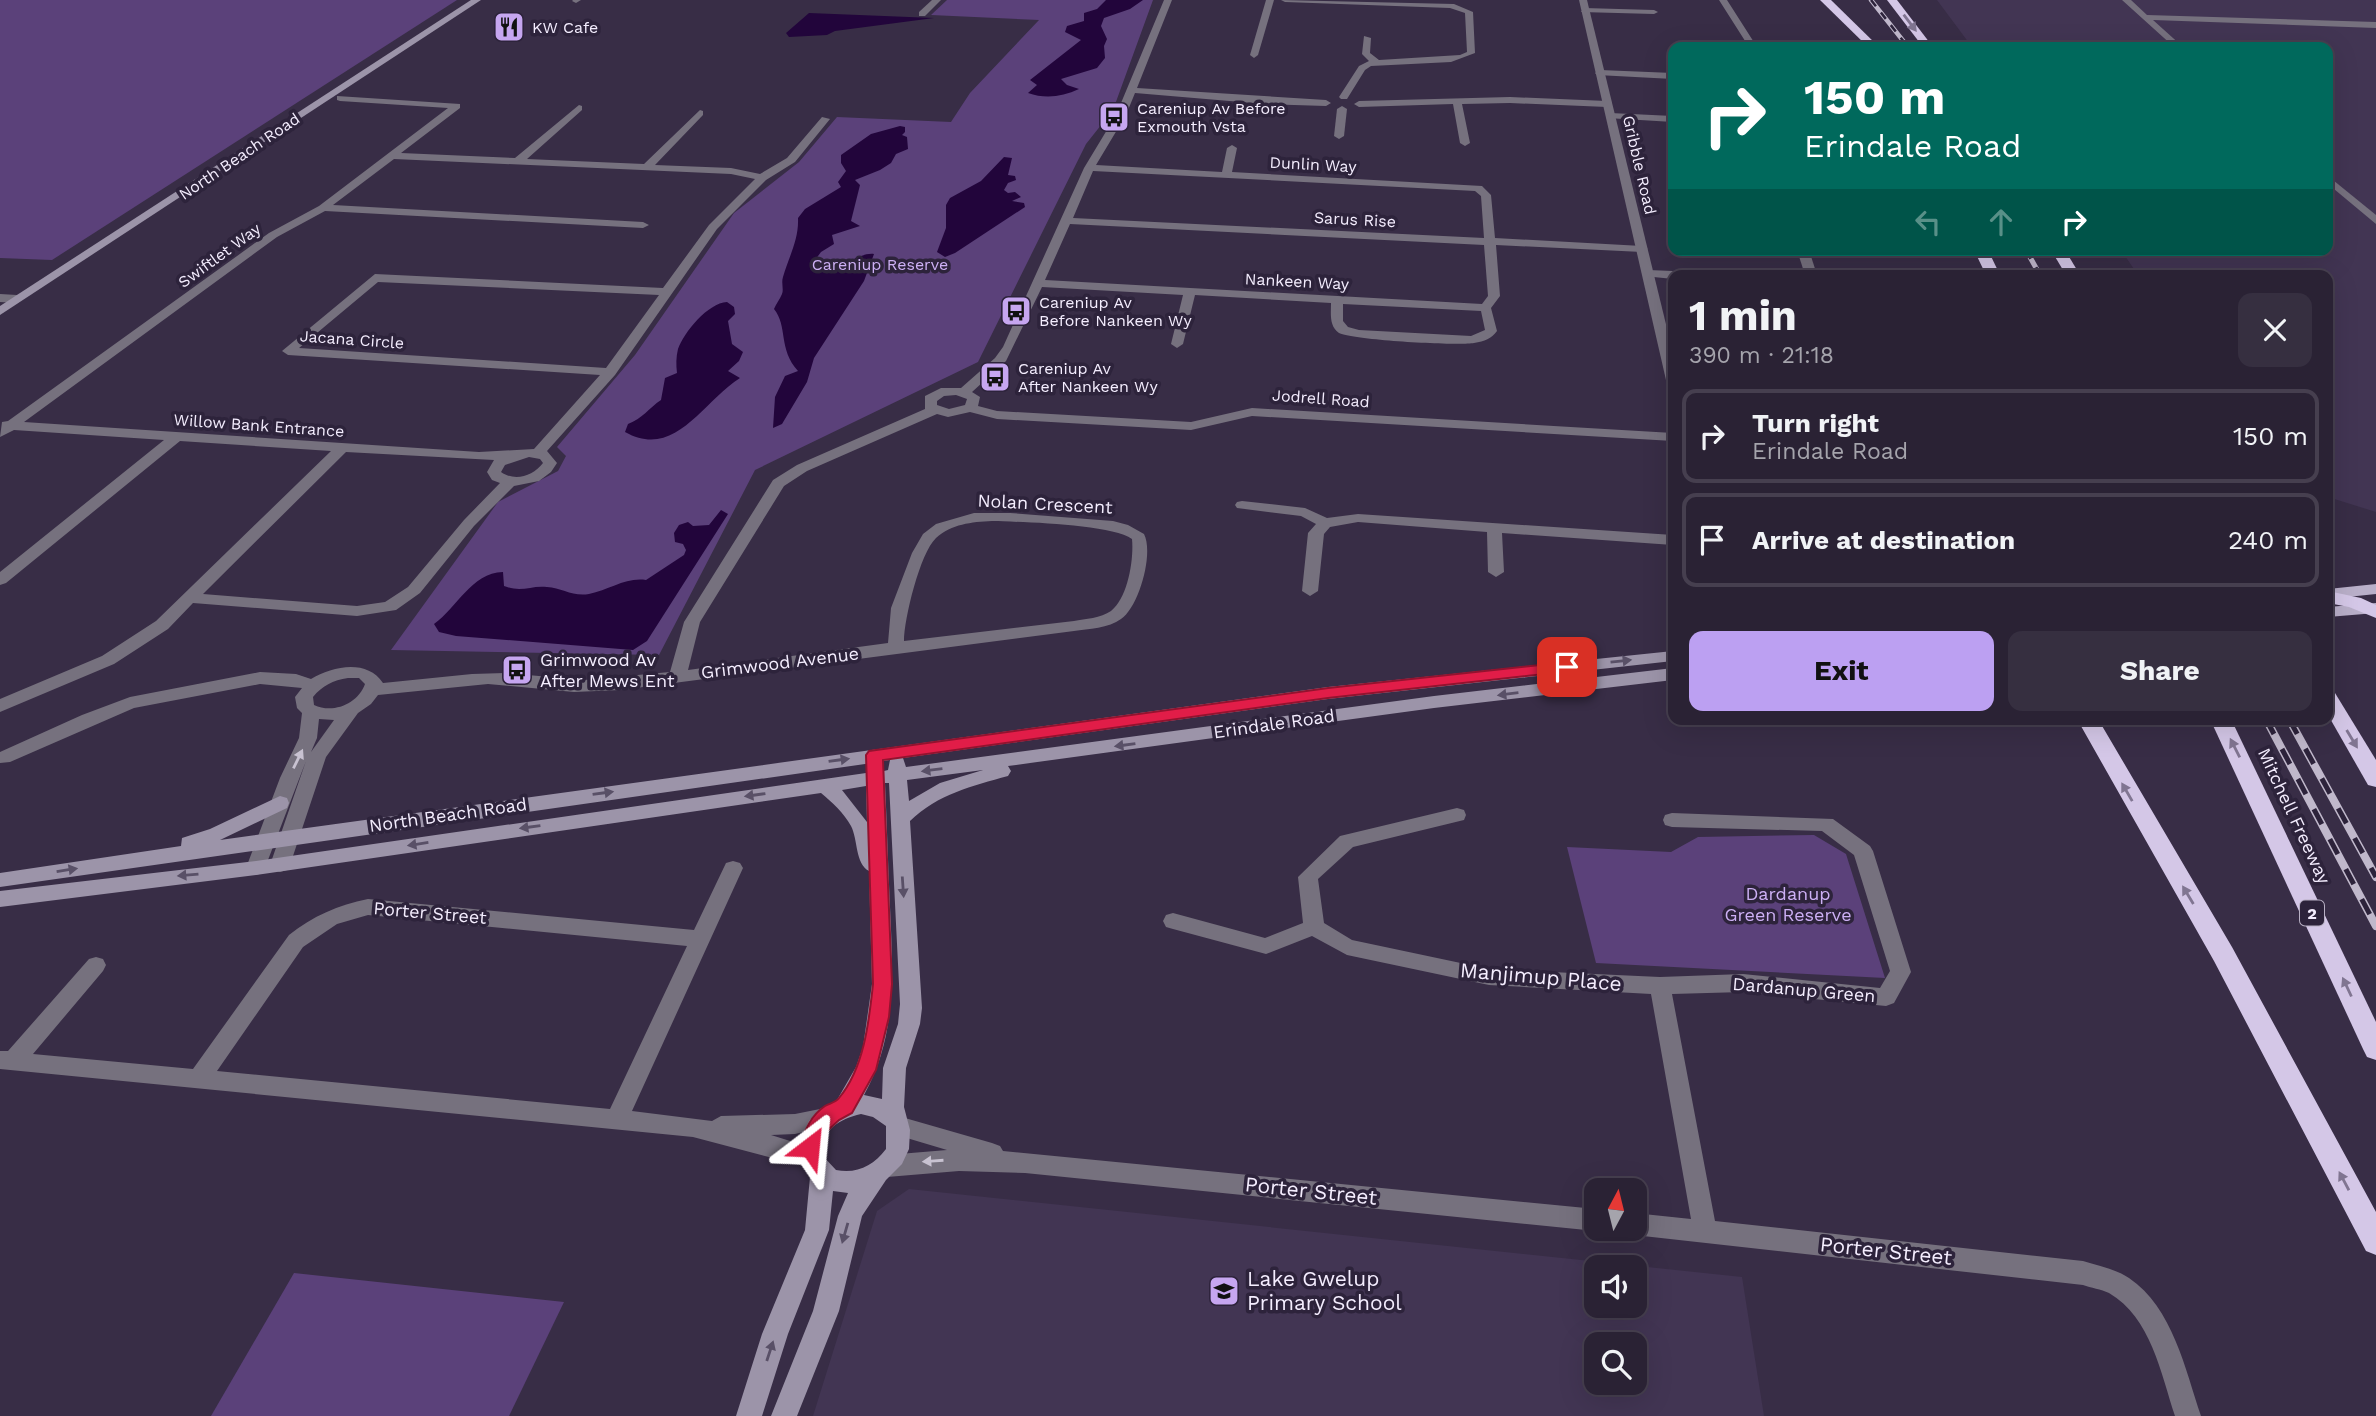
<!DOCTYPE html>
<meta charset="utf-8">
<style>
:root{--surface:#2a2234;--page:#362f40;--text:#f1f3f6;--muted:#a5a4ac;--line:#463f4f;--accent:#bca0f2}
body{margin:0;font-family:"Work Sans",sans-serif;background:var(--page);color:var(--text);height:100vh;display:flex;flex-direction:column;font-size:26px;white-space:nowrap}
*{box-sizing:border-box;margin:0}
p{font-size:23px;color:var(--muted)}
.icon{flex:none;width:38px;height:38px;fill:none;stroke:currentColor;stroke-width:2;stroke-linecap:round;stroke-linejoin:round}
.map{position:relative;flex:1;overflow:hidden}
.drawer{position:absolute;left:1668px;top:270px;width:665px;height:455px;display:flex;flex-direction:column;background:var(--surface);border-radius:14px;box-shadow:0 7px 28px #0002,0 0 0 2px var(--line)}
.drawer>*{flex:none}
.top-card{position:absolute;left:1668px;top:42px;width:665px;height:214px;border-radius:14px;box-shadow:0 7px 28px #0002,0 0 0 2px var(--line);background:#00695c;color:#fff;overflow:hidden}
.needle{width:46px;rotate:7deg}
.tools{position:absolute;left:1584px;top:1178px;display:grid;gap:14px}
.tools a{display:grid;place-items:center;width:63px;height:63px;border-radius:14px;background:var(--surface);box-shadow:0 7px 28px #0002,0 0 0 2px var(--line);font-size:35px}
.pin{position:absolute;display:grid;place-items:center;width:60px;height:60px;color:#fff;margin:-30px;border-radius:14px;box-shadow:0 4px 10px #0006}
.me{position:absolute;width:77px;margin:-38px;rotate:29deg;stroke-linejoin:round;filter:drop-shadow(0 0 5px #0008)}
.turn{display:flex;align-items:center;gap:24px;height:147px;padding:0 21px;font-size:32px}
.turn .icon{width:91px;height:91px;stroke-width:2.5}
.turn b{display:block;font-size:49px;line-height:60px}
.lanes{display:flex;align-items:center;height:66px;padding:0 21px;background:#0003;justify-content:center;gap:35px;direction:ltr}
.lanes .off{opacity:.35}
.round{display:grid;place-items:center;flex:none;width:74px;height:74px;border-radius:14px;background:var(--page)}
.head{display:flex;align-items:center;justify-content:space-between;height:119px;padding:0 21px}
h1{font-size:42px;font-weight:700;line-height:52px}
.primary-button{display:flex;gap:14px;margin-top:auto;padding:14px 21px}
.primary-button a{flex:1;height:80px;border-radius:14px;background:var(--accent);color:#111;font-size:28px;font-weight:700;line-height:80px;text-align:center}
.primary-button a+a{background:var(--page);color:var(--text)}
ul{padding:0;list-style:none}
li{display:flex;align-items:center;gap:21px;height:94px;margin:0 14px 10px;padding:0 7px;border:4px solid var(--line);border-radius:14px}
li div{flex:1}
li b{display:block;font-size:26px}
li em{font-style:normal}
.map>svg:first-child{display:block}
</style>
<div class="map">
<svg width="2376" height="1416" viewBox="0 0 2376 1416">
<rect width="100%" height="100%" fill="#382d46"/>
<g fill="#423553" fill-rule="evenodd">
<path d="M1937 0H2376V512L2328 497V275H2138L2121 250H2328V47H1972Z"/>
<path d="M909 1189 1742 1277 1764 1416H813L877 1211ZM1596 1267H1634V1306H1596ZM1596 1344H1634V1382H1596Z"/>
</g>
<g fill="#5b417a">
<path d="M0 0H457L52 260 0 258Z"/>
<path d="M947 0H1153L1113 110 1086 144 978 362 755 470 659 655 391 650 498 502 558 471 566 456 557 447 635 355 734 213 799 162 837 117 951 122 970 93 1039 20 931 15Z"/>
<path d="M1814 835 1846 854 1885 978 1596 963 1567 847 1671 852 1698 837Z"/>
<path d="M294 1273 564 1302 509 1416H211Z"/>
</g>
<g fill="#22053b">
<path d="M1106 0H1143L1130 9 1104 18 1101 26 1107 39 1104 46 1105 58 1097 68 1061 79 1067 85 1079 89C1062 97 1045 99 1028 93L1037 85 1030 80 1081 40 1065 32 1067 26 1084 21V13L1097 9Z"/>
<path d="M809 13 934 18 835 31 827 35 789 37 786 33Z"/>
<path d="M900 126 905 127V132L902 135 907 137 908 149 896 154 891 163 880 170 855 180 860 185 851 221 860 226 832 235 834 244 821 252 812 264 817 271C840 271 858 252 874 254L864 281 814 358 807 382 782 424 773 428 775 397 785 376 798 371C778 349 788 326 774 309 776 304 780 299 782 294 784 289 781 283 783 277 789 256 799 240 798 218L805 209 841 187 838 182 846 171 841 163V155L871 134Z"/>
<path d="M1004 157 1012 158 1008 175 1015 176 1016 180 1008 183 1004 190 1008 193 1015 192 1021 197 1012 201 1024 203 1025 207 955 253 945 257 937 252 946 228V205L950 198 981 181Z"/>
<path d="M727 302 734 307 735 314 728 321 732 344 743 352 739 361 728 371 740 378C701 403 675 460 625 432L628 424C642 419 649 408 661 400L665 378 677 373C676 365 676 357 678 349 684 332 708 303 727 302Z"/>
<path d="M721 510 728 514 647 641 633 650 456 636 439 632 434 624C457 608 471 573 503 572L504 586C522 593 531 585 547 587 562 588 573 597 589 594 609 590 626 577 646 580L684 555 686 550 683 544 675 542 674 533 679 525 688 522 693 526 709 525Z"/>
</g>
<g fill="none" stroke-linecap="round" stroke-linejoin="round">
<g fill="#76717e" fill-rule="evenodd">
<path d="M581 0 576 3 572 1 573 0Z"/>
<path d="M932 0H941L925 16H919V12Z"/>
<path d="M1164 0H1172L1137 88 1326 100 1331 103 1326 106 1265 104 1135 93 1126 115 1096 165 1222 172 1227 148 1232 145 1237 148 1232 172 1482 186 1491 195 1495 238 1642 246 1648 249 1642 252 1496 245 1500 296 1491 308 1497 331C1491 339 1485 341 1474 343 1458 346 1352 340 1339 333 1329 326 1331 314 1331 303L1195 295 1183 344 1177 348 1171 344 1183 295 1042 287 1006 361 972 392 980 397 978 406 997 411 1191 422 1252 408 1673 433V441L1252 416 1191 430 997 419 970 412 948 417 937 414 807 471 784 486 700 622 688 670 888 643 891 608 912 553 923 534 936 524 974 513H1010L1113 521 1128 525 1144 534C1154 553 1139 607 1121 619 1109 628 1088 629 1074 631L620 690 574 692 488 684 378 695 371 704 358 713 326 757 290 865 287 870 280 872 273 870 270 865 306 761 263 873 256 875 249 873 246 868 280 778 299 738 302 713 297 708 295 697 302 688 260 684 134 708 10 762 0 763V752L82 715 130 697 260 672 296 674 311 679C333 666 367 659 383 683L472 674 505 673 584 680 670 672 684 622 773 480 797 465 925 409V396L941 388H961L995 358 1003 347 1084 168 1116 115ZM1093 171 1475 191 1481 196 1484 238 1073 218ZM1070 224 1484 245 1488 296 1482 304 1045 280ZM1343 304 1481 311 1485 330 1471 336 1359 330 1348 327 1343 321ZM956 395 967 399 965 405 949 409 937 405V401L944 396ZM992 521C1021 522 1111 524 1132 539 1134 559 1128 598 1111 611 1101 618 1085 619 1074 621L904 641C904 619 920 553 936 538 952 524 971 522 992 521ZM348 678H359L365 684C358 704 333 714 314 705L313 697C322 686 333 680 348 678ZM319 719 334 720 311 752 317 738Z"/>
<path d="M1266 0H1274L1258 55 1254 58 1250 55Z"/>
<path d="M1281 0 1454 4 1473 12 1475 53 1451 62 1371 66 1365 70 1347 99H1341L1339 97 1359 66 1369 61 1362 54 1364 36 1371 38 1370 53 1379 60 1460 55 1467 52 1465 13 1450 8 1285 2Z"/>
<path d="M1719 0H1727L1757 47H1684L1683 45 1687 42 1747 44Z"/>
<path d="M2122 0H2131L2147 15 2376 22V28L2153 20 2183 47H2174Z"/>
<path d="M1584 8 1654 10 1658 12 1654 14 1581 12Z"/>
<path d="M1600 70 1673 73V79L1597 75 1595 73Z"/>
<path d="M337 96 460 104V108L401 153 515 158 579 105 582 106V110L527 159 644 164 700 110 703 111V115L655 165 731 168 760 174 787 158 822 117 830 119 795 162 766 180 717 229 615 375 547 451 557 463 551 472 539 481 514 486 474 526 420 593 396 610 357 616 193 603 168 629 114 664 0 712V699L102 656 156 621 331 451 180 441 6 583 0 585V572L164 440 14 430 0 437 2 422 8 421 269 233 319 206 448 108 340 101 337 100ZM394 159 731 174 755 179 709 225 663 288 375 274 282 351 288 355 600 375 534 449 479 452 24 422 277 237 325 211 643 228 649 225 643 222 333 205ZM378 282 659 295 606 368 299 348ZM346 452 494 460 487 472 492 480 500 483 464 520 408 587 385 602 357 606 203 594ZM529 457 540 459 543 463C533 476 515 482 501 472L505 465Z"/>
<path d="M1510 97 1607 101 1612 104 1607 107 1510 103 1462 104 1470 143 1465 146 1460 143 1453 104 1359 107 1354 104 1359 101Z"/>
<path d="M1342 106 1347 109 1344 136 1339 139 1334 136 1337 109Z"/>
<path d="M1610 113 1673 116V122L1607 118V114Z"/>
<path d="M2328 176 2376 215V224L2328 184Z"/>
<path d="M1797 250H1809L1817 275H1805Z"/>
<path d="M1648 270 1673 271 1679 275H1673V279L1644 276V272Z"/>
<path d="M0 294 17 295 23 299 17 303 0 302Z"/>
<path d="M1242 501 1305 508 1327 518 1358 514 1673 535V545L1502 533 1504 572 1496 577 1488 572 1487 532 1358 522 1330 527 1324 534 1318 591 1310 596 1302 591 1308 533 1316 524 1301 516 1237 508 1235 505 1237 502Z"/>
<path d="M1457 808 1464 810 1466 815 1464 820 1353 847 1318 879 1324 923 1352 940 1489 969 1660 977 1743 974 1880 988 1890 971 1854 855 1822 831 1672 827 1665 825 1663 820 1665 815 1672 813 1833 819 1870 846 1873 851 1911 972 1894 1003 1886 1006 1743 992 1672 994 1715 1221 2083 1261C2098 1266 2116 1269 2129 1278 2173 1308 2185 1369 2201 1416H2175C2161 1374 2151 1317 2109 1293 2101 1289 2091 1288 2083 1285L1634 1235 1625 1232 1624 1228H1634V1213L1691 1219 1651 994 1489 985 1347 955 1312 936 1266 954 1173 929 1166 927 1163 921 1166 915 1173 913 1265 938 1303 923 1298 877 1340 836Z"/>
<path d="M733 861 740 863 743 868 632 1111 712 1121 721 1116 795 1114 825 1108 833 1111 836 1118 833 1125 795 1134 771 1135 819 1150 823 1157 819 1164 811 1168 693 1137 0 1069V1051H8L89 959 96 957 103 959 106 965 103 971 33 1054 193 1069 289 935C313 916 338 905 368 899L694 930 726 863ZM368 915 687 946 610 1109 217 1071 303 947 337 924Z"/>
<path d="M898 1116 992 1143 1000 1146 1003 1151 1596 1209V1228H1603L1596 1231 1025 1173 959 1171 887 1177 879 1174 875 1166 879 1158 887 1155 947 1150 890 1133 886 1126 890 1119Z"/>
</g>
<path fill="#76717e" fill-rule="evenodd" d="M1579 0H1587L1673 353V384L1666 380Z"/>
<g fill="#9c94a9" fill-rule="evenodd">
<path d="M471 0H481L0 315V306Z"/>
<path d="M1673 651V661L1328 699 903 758 906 767 1434 696 1673 668V680L1434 708 1008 766 1011 771 1008 776C972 786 938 794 910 821L922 1008 920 1024 906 1068 904 1107 910 1130 909 1149 902 1164 886 1180 862 1216 839 1311 797 1416H771L813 1311 838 1216 848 1193 833 1191 829 1230 788 1334 762 1416H736L762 1334 805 1230 810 1177 799 1157V1142L809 1121 820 1109 837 1100 856 1067 863 1047 872 984 869 871C855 864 858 839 851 826 844 813 832 802 821 793L256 875 0 907V891L256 861 866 773V768L872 763 0 887V873L181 846 182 838 210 829 280 796 287 798 289 803 287 808 220 840 1328 687ZM890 760 888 770 884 771 881 763 876 762ZM983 770 940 783 909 801 907 780ZM885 783H889L900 1004 898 1024 883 1068 882 1099 864 1095C897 1036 893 973 890 907 888 866 887 825 885 783ZM866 786 867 822 842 790ZM861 1114 873 1117 886 1126V1149C873 1166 857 1174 836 1170L822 1155C821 1131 838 1119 861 1114Z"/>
</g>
<g fill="#b9afc9" fill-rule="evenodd">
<path d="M2376 584V594L2328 599V589Z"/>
<path d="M2376 603V613L2328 617V607Z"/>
</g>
<g fill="#d4c7e7" fill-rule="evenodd">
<path d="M1820 0H1831L1879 47H1868Z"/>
<path d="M1887 0H1897L1933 47H1923Z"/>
<path d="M1974 250H1988L2000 275H1986Z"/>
<path d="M2051 250H2065L2080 275H2066Z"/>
<path d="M2328 591 2361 598 2376 605V618L2349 607 2328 603Z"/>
<path d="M2328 691 2335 693 2376 760V787L2368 785 2328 715Z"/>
<path d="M2077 719H2098L2232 947 2376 1212V1255L2366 1251 2214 961Z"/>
<path d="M2210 719H2231L2376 1022V1060L2367 1057 2363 1049Z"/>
</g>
<g stroke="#c0b8cb" stroke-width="4.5">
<path id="rail-far2" d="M1871 0 1908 47"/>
</g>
<g stroke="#c0b8cb" stroke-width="5">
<path id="rail-far1" d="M2026 250 2040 275"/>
</g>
<g stroke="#c0b8cb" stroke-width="8">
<g id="rail">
<path d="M2266 719 2376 926"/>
<path d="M2289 719 2376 877"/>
</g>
</g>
<use href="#rail-far2" stroke="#2d233b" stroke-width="2.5" stroke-dasharray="8" stroke-linecap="butt"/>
<use href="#rail-far1" stroke="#2d233b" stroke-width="3.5" stroke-dasharray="10" stroke-linecap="butt"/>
<use href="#rail" stroke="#2d233b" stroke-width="5" stroke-dasharray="17" stroke-linecap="butt"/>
</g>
<defs><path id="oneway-solid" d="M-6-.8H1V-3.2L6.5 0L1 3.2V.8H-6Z" transform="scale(1.75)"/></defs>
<g fill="#807591">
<use href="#oneway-solid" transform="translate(1910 23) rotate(53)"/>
<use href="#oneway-solid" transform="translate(2352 739) rotate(59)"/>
<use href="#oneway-solid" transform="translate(2235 748) rotate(-117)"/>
<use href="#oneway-solid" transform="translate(2127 792) rotate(-120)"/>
<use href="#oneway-solid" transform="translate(2188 895) rotate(-121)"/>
<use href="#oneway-solid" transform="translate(2347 987) rotate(-115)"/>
<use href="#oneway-solid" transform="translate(2344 1181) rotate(-118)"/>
</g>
<g fill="#595067">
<use href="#oneway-solid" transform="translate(1621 661) rotate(-6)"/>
<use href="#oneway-solid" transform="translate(1508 694) rotate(173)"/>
<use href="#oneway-solid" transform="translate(1125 745) rotate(172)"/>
<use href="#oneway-solid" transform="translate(839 760) rotate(-8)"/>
<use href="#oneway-solid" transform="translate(932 770) rotate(173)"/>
<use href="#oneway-solid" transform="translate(603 793) rotate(-8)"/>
<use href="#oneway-solid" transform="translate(755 795) rotate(172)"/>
<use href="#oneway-solid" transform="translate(530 827) rotate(172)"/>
<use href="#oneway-solid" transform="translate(418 844) rotate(171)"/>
<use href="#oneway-solid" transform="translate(67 870) rotate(-9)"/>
<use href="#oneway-solid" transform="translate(188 875) rotate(175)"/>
<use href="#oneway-solid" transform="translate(903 887) rotate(86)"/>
<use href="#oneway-solid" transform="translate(845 1233) rotate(106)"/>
<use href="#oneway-solid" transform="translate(770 1351) rotate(-72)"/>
</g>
<g fill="#c8c2d1">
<use href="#oneway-solid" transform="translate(298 759) rotate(-64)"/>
<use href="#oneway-solid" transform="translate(933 1161) rotate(176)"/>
</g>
<path fill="#e11d48" stroke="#92132f" stroke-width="2" d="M1567 662 1574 667 1572 671 1328 698 883 760 892 984 889 1017 876 1070 852 1113 839 1120 826 1132 817 1154 810 1156 802 1154 799 1147C805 1131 810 1116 825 1106 830 1103 835 1103 839 1098 864 1068 869 1022 873 984L866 755 869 751 1328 688Z"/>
<defs>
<g id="restaurant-square" transform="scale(1.575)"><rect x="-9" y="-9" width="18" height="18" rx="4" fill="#c6a6f0" stroke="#2d233b"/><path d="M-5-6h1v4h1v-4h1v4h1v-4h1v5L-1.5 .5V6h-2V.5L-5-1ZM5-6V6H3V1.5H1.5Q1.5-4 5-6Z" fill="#111"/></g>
<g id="bus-square" transform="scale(1.575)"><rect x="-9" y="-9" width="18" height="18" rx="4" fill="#c6a6f0" stroke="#2d233b"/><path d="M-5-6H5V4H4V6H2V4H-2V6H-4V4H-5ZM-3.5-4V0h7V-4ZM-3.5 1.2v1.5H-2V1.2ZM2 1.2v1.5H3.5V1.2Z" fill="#111"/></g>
<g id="school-square" transform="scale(1.575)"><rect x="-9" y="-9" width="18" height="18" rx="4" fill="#c6a6f0" stroke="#2d233b"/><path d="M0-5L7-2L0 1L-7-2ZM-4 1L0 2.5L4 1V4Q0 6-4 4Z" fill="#111"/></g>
</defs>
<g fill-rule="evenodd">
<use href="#restaurant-square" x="509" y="27"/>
<use href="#bus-square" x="1114" y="117"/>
<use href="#bus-square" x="1016" y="311"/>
<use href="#bus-square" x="995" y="377"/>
<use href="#bus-square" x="517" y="670"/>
<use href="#school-square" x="1224" y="1291"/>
</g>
<g text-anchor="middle" stroke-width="7" stroke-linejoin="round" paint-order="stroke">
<g font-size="16" fill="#f4edfe" stroke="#2d233b" text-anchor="start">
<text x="532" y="33">KW Cafe</text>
<text x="1137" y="114">Careniup Av Before<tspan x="1137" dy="18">Exmouth Vsta</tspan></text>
<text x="1039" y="308">Careniup Av<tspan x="1039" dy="18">Before Nankeen Wy</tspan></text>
<text x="1018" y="374">Careniup Av<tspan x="1018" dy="18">After Nankeen Wy</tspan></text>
</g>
<g font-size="16" fill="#f4edfe" stroke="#2d233b">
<text transform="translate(239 156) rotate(-34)" y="6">North Beach Road</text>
<text transform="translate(1313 164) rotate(3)" y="6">Dunlin Way</text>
<text transform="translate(1640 165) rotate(77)" y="6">Gribble Road</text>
<text transform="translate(1355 219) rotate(3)" y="6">Sarus Rise</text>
<text transform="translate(219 255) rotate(-36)" y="6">Swiftlet Way</text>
<text transform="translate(1297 281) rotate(3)" y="6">Nankeen Way</text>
<text transform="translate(352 339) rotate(4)" y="6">Jacana Circle</text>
<text transform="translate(1321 398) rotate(4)" y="6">Jodrell Road</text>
<text transform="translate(259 425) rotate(4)" y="6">Willow Bank Entrance</text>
</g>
<g font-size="16" fill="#cdb0f5" stroke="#2d233b">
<text x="880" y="270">Careniup Reserve</text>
</g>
<rect fill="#2d233b" stroke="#b8b0c4" stroke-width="2" x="2300" y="900.5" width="24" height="25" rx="5"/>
<g font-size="16" font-weight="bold" fill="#f4edfe">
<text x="2312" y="919">2</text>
</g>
<g font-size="18" fill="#f4edfe" stroke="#2d233b">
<text transform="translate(1045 504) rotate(3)" y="6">Nolan Crescent</text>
<text transform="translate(780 663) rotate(-7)" y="6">Grimwood Avenue</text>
<text transform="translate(1274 724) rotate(-8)" y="6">Erindale Road</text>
<text transform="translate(448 815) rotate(-8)" y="6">North Beach Road</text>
<text transform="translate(2294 816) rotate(65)" y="6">Mitchell Freeway</text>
<text transform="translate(430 913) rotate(5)" y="6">Porter Street</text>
<text transform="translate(1804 990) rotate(5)" y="6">Dardanup Green</text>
</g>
<g font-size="18" fill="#f4edfe" stroke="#2d233b" text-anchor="start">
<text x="540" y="666">Grimwood Av<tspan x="540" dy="21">After Mews Ent</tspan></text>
</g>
<g font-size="18" fill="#cdb0f5" stroke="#2d233b">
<text x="1788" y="900">Dardanup<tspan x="1788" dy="21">Green Reserve</tspan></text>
</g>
<g font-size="21" fill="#f4edfe" stroke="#2d233b">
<text transform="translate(1541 977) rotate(5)" y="7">Manjimup Place</text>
<text transform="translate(1311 1191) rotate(6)" y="7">Porter Street</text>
<text transform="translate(1886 1251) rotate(6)" y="7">Porter Street</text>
</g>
<g font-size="21" fill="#f4edfe" stroke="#2d233b" text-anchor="start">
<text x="1247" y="1286">Lake Gwelup<tspan x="1247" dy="24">Primary School</tspan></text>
</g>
</g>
</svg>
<div class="tools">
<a><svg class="needle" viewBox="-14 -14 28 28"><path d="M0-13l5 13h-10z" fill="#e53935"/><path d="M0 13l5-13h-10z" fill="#a5a4ac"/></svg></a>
<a><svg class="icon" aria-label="sound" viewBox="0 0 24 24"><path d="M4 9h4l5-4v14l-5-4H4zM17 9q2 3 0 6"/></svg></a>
<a><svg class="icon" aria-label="search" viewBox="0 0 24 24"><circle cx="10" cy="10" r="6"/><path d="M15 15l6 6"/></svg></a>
</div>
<div class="pin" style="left:1567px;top:667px;background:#d93025"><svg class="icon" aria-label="arrive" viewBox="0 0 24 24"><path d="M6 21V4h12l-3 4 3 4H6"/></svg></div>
<svg class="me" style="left:810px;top:1147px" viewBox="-20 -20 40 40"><path d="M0-17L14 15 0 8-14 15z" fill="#e11d48" stroke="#fff" stroke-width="4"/></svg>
<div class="top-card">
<div class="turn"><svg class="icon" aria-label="right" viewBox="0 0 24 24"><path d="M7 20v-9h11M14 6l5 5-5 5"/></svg><div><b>150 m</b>Erindale Road</div></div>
<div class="lanes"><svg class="icon off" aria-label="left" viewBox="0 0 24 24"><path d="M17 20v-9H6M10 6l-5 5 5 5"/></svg><svg class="icon off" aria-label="ahead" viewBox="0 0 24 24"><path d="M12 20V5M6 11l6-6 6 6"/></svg><svg class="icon" aria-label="right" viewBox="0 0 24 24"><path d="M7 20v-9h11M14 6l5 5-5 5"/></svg></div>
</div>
<section class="drawer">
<div class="head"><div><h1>1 min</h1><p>390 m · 21:18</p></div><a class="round"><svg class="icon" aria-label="close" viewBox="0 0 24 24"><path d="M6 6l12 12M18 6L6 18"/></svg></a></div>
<ul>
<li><svg class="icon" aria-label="right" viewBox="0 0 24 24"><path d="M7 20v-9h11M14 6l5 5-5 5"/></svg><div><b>Turn right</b><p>Erindale Road</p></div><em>150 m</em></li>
<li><svg class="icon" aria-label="arrive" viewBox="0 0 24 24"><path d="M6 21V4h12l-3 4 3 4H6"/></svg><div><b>Arrive at destination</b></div><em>240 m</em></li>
</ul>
<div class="primary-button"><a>Exit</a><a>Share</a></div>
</section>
</div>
